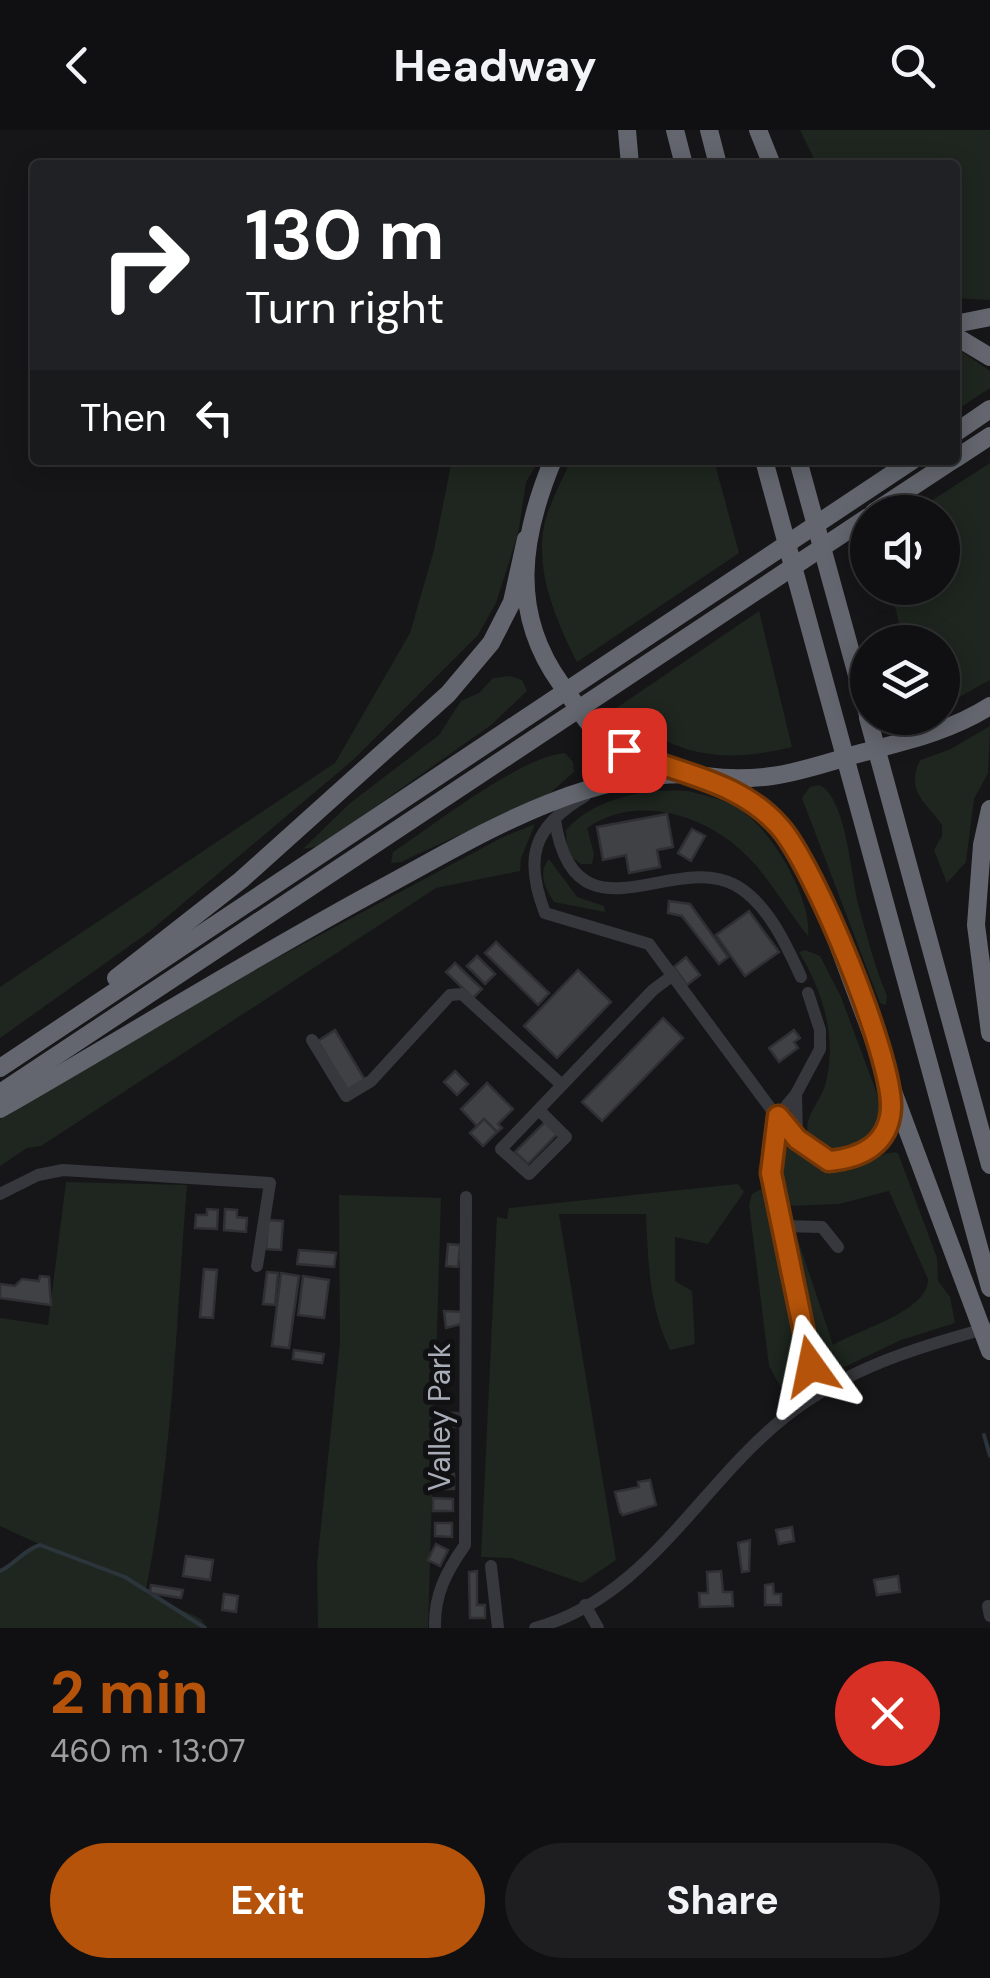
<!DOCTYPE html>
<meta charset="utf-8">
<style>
:root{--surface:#101012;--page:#1e1e20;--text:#f1f3f6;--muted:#9c9d9f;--line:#303032;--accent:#b45309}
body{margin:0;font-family:"DM Sans",sans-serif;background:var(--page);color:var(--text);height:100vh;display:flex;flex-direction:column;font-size:38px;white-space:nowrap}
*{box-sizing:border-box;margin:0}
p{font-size:32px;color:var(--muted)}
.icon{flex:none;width:55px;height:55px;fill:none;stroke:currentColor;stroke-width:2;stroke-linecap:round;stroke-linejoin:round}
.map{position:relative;height:1498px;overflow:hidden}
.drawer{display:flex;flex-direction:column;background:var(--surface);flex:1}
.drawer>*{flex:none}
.guide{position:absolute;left:30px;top:30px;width:930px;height:305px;border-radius:10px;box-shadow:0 5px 25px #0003,0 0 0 2px var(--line);background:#202124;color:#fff;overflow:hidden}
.tools{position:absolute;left:850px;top:365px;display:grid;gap:20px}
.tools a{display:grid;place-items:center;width:110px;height:110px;border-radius:50%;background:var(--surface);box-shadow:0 5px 25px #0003,0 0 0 2px var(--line);font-size:50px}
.pin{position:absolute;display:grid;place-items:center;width:85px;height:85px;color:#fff;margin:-42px;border-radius:20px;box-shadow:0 5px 15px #0006}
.me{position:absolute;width:110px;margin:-55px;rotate:348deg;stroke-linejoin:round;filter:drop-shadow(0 0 8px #0008)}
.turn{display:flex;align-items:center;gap:35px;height:210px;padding:0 50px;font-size:45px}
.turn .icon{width:130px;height:130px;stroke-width:2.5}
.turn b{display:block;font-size:70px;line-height:85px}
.then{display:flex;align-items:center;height:95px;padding:0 50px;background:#0003;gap:20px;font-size:38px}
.round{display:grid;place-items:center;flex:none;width:105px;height:105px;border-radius:52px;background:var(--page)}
.head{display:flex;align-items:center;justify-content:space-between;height:170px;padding:0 50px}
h1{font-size:60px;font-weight:700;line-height:75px;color:var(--accent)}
.action{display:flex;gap:20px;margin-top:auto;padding:20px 50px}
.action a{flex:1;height:115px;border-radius:60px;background:var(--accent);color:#fff;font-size:40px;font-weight:700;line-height:115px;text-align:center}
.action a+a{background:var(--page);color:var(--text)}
header{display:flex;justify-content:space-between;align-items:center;height:130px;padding:0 50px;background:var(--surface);font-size:45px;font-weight:700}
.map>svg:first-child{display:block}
</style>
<header><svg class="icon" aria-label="back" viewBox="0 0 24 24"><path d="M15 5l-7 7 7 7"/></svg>Headway<svg class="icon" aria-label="search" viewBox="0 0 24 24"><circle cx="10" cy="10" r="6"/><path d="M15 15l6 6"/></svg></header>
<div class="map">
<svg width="990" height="1498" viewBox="0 0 990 1498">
<rect width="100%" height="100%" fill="#161618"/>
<g fill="#1e261f">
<path d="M800 0H990V170L955 168V35H817Z"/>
<path d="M955 217 990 241V258L955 281Z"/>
<path d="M452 330H539L526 352 518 404 496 473 478 505 353 630 149 802 0 908V857L335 633 410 503 434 420Z"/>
<path d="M571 330H714L739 423 577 532C557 492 535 443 544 396 549 374 562 350 571 330Z"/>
<path d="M990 333V550L943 576 942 512H904L890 458H942V382H914Z"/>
<path d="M759 481 792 617C717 635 676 625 615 579Z"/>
<path d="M510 546 522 550 527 561 491 595 320 716 303 719 349 674 439 605 461 571 479 563 493 548Z"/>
<path d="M990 596 988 643 974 669 966 732 947 753 934 720 942 706V695C927 673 905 662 920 630L951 619Z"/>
<path d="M565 623 573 632 574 642 550 663 401 732 391 733 393 722C433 696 521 626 565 623Z"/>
<path d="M819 655C847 667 851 749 859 777 866 803 876 841 887 866L886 875 880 873 802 668 810 657Z"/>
<path d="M688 661C703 665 719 668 733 675 768 692 813 769 808 806 788 781 770 749 747 726 706 685 638 663 587 698L594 724 592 734H581L567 724 566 700C594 668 646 658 688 661Z"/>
<path d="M535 694 521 728 520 741 436 758 41 1016 27 1018 0 1036V989L172 884 501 708Z"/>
<path d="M549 729 577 767 604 776 605 782 554 772C546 759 537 743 549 729Z"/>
<path d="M805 820 820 826 841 867 883 980 865 1013 834 1025C826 1023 813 1016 809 1007 801 990 820 972 825 956 838 910 823 861 799 822Z"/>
<path d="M797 1016C819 1038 836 1050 868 1033 879 1027 886 1021 898 1023L937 1128 938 1151 950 1167 955 1193 901 1210 840 1239 819 1232 804 1176 794 1112 799 1113 833 1215C857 1200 929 1181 928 1149L889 1061 839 1074 789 1076C779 1057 778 1038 787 1018Z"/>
<path d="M66 1052 187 1055C176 1190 173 1330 145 1463L201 1489 207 1498H0V1442L39 1414 0 1396V1188L48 1195Z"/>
<path d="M738 1054 744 1062 708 1114 675 1107V1151L692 1161 695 1214 670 1220C649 1177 648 1131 646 1084H559L616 1430 582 1453 511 1428 481 1427 497 1087 507 1089 509 1078Z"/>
<path d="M761 1059 776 1080 803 1229 799 1250 792 1257 780 1256 769 1236 749 1075 752 1064Z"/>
<path d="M339 1065 441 1068 428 1498H318L317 1434 340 1213Z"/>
</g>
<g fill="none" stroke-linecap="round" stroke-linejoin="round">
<g stroke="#2c353c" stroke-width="4">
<path d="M984 1305 990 1326"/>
<path d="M0 1441C16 1434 23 1420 40 1415L125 1447 205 1498"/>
</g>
</g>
<g fill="#404145" stroke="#303034" stroke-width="2.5">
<path d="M667 684 673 717 657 720 660 737 629 743 626 725 603 730 597 697Z"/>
<path d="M692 699 705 706 691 731 678 723Z"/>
<path d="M669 771 690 774 728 827 719 834 682 786 668 783Z"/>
<path d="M749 781 779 822 745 846 716 805Z"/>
<path d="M496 812 549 863 538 875 485 823Z"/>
<path d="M477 826 495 844 485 854 467 836Z"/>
<path d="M686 827 700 845 687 855 674 837Z"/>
<path d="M455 833 482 859 473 868 446 842Z"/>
<path d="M578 840 611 872 557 928 524 896Z"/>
<path d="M663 888 683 908 602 991 582 972Z"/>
<path d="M335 900 365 950 347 961 318 911Z"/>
<path d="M794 900 800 908 794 912 798 918 779 932 769 918Z"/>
<path d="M455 941 468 954 457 965 444 952Z"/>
<path d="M487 953 513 979 498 994 502 998 497 1002 484 989 477 996 461 979Z"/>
<path d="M484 989 497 1002 483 1016 470 1003Z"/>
<path d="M545 992 557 1004 528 1034 515 1022Z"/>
<path d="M207 1079 218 1080 217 1099 195 1098 196 1085H207Z"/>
<path d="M225 1079 237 1080V1087L247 1088 246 1102 224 1100Z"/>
<path d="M268 1090 283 1091 281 1120 266 1119Z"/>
<path d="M448 1114 460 1115 458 1137 446 1136Z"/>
<path d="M299 1120 336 1123 334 1137 297 1134Z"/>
<path d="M204 1139 217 1140 213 1188 200 1187Z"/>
<path d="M267 1142 278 1143 275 1175 263 1174Z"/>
<path d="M281 1143 299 1146 289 1218 272 1216Z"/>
<path d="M40 1146 49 1147 51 1175 0 1168V1154L15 1156 22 1149 39 1151Z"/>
<path d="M303 1146 329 1150 324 1188 298 1185Z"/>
<path d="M444 1181 463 1182 462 1194 446 1198Z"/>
<path d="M294 1220 324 1224 322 1233 293 1229Z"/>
<path d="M441 1283H458L459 1297H441Z"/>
<path d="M434 1343 454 1344V1359H434Z"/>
<path d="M650 1350 656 1375 623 1385 620 1382 615 1362 639 1357 638 1352Z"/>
<path d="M433 1368 453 1369V1381H433Z"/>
<path d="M435 1393H452V1407L435 1406Z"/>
<path d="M792 1397 794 1411 779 1414 776 1400Z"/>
<path d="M750 1410 749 1441 742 1442 738 1413Z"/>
<path d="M436 1414 448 1420 440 1436 428 1430Z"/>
<path d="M186 1426 213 1430 210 1450 183 1446Z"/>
<path d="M477 1441V1475H485V1488H470L469 1442Z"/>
<path d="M721 1441 723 1462H732L733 1476 700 1477 699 1463H708L707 1442Z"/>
<path d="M898 1446 900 1462 877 1465 874 1450Z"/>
<path d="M773 1454 774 1464H781V1475H765V1455Z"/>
<path d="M151 1455 183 1460 181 1468 150 1463Z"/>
<path d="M224 1464 238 1466 236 1482 222 1480Z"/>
</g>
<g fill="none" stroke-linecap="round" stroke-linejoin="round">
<g stroke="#37383d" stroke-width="12">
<path d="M585 666C532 697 524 729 545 783L649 814 777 987 797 1009 829 1031C869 1027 894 1008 889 964"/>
<path d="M555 690C574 817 673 721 735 755 767 772 787 816 801 847"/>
<path d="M312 910 346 966 371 951 450 865 462 864 562 955"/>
<path d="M796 964 777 987 771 1043 811 1236 821 1261"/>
<path d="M539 980 566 1007 529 1044 501 1019 653 860 673 845"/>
<path d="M797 1009 796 964 820 919V900L808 863"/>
<path d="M0 1064 38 1045 63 1040 270 1053 257 1136"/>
<path d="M782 1096 822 1097 838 1117"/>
<path d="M491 1436 498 1498"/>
<path d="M585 1475 598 1498"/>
<path d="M988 1476 990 1486"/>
<path d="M435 1498C434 1465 446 1442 465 1415L466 1067"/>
<path d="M535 1498C648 1467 699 1355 785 1287 846 1239 914 1218 988 1198"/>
</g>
<g stroke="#63666e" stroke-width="18">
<path d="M627 0 630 35"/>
<path d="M675 0 684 35"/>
<path d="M709 0 718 35"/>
<path d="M758 0 772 35"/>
<path d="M955 194 990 187"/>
<path d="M955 206 990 227"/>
<path d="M955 303 990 279"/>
<path d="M955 329 990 306"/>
<path d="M553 330C521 407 509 482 561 554 572 568 581 585 593 598 636 641 714 654 772 646 802 642 832 631 861 623 906 611 951 601 990 576"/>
<path d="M764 330 990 1158"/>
<path d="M798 330 868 585"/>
<path d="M874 382 953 330"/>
<path d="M868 588 990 1035"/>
<path d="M711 650C764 674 791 708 817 758L990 1221"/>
<path d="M990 679 982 715 976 795 990 903"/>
<path d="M116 848 241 750 448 564 491 513 512 472 526 409"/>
<path d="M0 938 913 330"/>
<path d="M0 963 868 387"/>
<path d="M0 979C128 906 252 828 382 758 479 706 578 642 691 644"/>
</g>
</g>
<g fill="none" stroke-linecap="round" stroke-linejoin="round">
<g stroke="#753606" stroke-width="25">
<path id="route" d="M624 620C678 645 737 649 779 696 814 734 893 927 891 978 889 1015 861 1028 829 1031L797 1009 778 986 771 1043 811 1236"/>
</g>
<use href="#route" stroke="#b45309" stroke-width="18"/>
</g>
<g text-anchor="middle" stroke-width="10" stroke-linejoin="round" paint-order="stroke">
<g font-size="30" fill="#a8adb8" stroke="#111113">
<text transform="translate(440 1287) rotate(-90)" y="10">Valley Park</text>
</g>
</g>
</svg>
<div class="tools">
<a><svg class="icon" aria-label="sound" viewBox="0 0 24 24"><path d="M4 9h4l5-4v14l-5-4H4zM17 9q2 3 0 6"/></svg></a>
<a><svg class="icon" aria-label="layers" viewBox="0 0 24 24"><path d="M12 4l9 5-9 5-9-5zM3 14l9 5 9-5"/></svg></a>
</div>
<div class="pin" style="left:624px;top:620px;background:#d93025"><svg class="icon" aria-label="arrive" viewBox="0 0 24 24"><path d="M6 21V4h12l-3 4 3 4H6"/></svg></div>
<svg class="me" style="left:811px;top:1236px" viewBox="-20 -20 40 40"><path d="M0-17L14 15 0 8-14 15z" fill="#b45309" stroke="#fff" stroke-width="4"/></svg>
<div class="guide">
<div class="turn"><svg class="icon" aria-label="right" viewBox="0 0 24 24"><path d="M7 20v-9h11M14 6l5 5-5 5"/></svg><div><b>130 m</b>Turn right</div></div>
<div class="then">Then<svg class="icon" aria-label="left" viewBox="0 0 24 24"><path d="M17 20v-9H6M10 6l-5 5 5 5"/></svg></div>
</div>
</div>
<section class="drawer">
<div class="head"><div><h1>2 min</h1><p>460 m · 13:07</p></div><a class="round" style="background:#d93025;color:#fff"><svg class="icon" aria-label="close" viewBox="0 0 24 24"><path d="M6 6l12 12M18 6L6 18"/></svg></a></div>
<div class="action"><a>Exit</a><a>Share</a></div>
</section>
